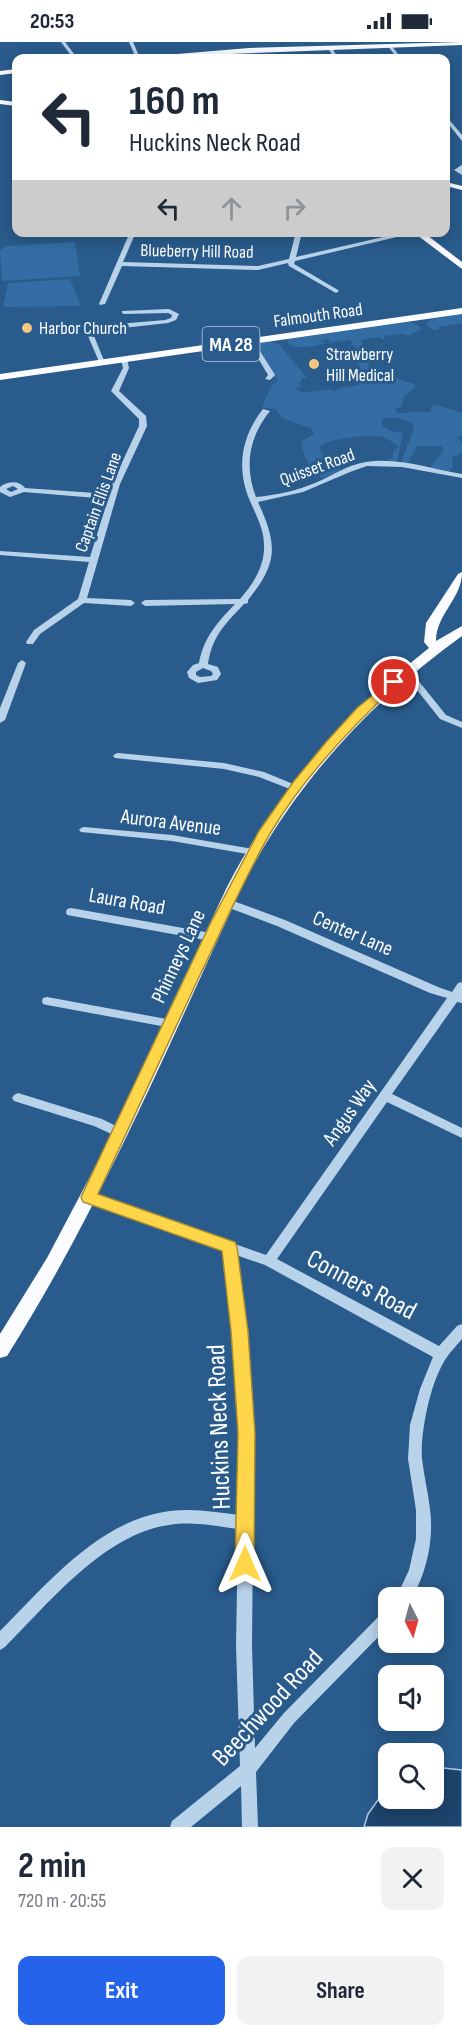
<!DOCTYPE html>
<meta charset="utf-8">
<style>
:root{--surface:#fff;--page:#f2f2f3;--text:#1f2937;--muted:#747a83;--accent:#2563eb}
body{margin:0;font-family:"Sofia Sans Condensed",sans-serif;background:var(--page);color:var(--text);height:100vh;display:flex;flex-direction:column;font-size:22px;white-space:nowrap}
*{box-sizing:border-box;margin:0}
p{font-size:20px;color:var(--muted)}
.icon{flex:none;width:33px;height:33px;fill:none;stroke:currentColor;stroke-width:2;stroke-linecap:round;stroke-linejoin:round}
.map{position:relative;height:1785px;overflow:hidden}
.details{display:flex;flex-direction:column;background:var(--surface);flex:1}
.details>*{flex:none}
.banner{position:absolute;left:12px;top:12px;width:438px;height:183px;border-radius:12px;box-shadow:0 3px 15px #0003;background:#fff;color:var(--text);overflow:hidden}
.needle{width:39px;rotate:174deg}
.buttons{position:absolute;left:378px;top:1545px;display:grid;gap:12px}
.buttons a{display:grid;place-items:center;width:66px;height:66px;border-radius:12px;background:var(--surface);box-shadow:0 3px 15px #0003;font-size:30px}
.pin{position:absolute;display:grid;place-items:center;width:51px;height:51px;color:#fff;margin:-26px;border:3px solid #fff;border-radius:50%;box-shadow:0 2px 6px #0007}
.me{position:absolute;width:66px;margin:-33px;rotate:0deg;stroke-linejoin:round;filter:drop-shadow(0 0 4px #0008)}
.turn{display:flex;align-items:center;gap:21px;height:126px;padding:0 18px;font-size:27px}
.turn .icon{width:78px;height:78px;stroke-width:2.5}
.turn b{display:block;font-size:42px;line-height:51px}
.lanes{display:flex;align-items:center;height:57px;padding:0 18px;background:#0003;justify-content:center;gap:30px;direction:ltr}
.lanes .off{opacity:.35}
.round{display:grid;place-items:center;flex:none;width:63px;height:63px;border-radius:12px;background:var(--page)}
.head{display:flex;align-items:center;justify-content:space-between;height:102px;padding:0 18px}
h1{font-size:36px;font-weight:700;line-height:45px}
.action{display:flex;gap:12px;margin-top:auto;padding:12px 18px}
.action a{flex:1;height:69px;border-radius:12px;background:var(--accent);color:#fff;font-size:24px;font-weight:700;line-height:69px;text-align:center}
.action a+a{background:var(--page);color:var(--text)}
.status{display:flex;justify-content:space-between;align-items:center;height:42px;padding:0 30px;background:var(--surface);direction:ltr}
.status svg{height:16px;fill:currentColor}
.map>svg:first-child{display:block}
</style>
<div class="status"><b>20:53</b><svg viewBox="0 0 49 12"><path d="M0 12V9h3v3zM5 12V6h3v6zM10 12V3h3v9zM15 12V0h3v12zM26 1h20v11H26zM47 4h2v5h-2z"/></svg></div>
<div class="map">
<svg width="462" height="1785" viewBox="0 0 462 1785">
<rect width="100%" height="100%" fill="#295b8c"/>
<g fill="#336da3">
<path d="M75 200 80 234 2 239 0 208 7 204Z"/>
<path d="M70 237 81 264 3 265 8 241Z"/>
<path d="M462 272V281L438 285 439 288H432L426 282 432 277Z"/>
<path d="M408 280 415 281 421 287 408 294 402 292 384 294V298L379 295 361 298 366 319 370 325 367 328 373 335 383 332 414 342 416 344 404 355 402 364 395 367 397 371C409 372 418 368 430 370L432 364 437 363 462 371V393L458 395 462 401V410L452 416 453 423 450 430 430 426 444 407 441 404H417L408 422 401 421 414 386 412 381C402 376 394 374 382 377V384L393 390H403L397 421 389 419 388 417 393 416V410L399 404C392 401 390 397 382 395 368 392 330 396 319 405L322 411 342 428 323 436C310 427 303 415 301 400L314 392 311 386 284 377 275 367 263 366V363L270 346 278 337 274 335 256 302 268 299 279 302 307 336H302L299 343 304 344 295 346 303 351 329 347 335 349 340 346 359 343 358 340 363 339 355 336 362 334 357 318 350 317H357L355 303H347L353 302 350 298 329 301 330 298H323L321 300 328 301C315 303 296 310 287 300L288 297Z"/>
</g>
<path fill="#1d446c" stroke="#accdea" stroke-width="1.5" d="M434 1725 462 1728V1785H364L368 1772 388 1744V1756H434Z"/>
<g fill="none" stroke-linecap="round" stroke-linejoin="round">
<g fill="#b8d2ea" fill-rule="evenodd">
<path d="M61 0H65L77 16H73Z"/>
<path d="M129 0H133L140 16H136Z"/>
<path d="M387 3H391L401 16H397Z"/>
<path d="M328 6H332L338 16H334Z"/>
<path d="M446 74 462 93V99L446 79Z"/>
<path d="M462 123V133L454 128Z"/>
<path d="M130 190H136L123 220 258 224 289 217 296 190H302L296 215 405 190H418L295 219 294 222 338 248 339 249 336 251 289 224 288 221 258 228 122 224 105 262 100 263 99 262Z"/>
<path d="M169 267 179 272 176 278 168 281 96 289 94 294 105 321 100 322 88 294 91 287 106 283 165 278 171 276 172 273 168 271 124 272 122 271V269Z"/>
<path d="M249 298H253L275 333 270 338 265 337 268 333 248 299Z"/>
<path d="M124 315 127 317 129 326 119 349 146 374 147 384 120 442 87 556 131 558 135 561 131 564 84 561 40 592 33 602H27L26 600 34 588 78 557 89 520 0 513V509L90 515 108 457 24 450 10 455 0 450V445C7 439 19 438 25 446L109 452 112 442 139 384V377L111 349 123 326 121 317ZM13 444 18 447 11 450 6 447Z"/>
<path d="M263 367 270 369C249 395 244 424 256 455 277 453 296 449 315 441 332 434 347 423 366 420 398 415 431 427 462 432V436L402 425 367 424 350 430 303 450 258 460C277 502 279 520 248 558V561L244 562C226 581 212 594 208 622L218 625 221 632 217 638 198 641 189 636 187 630 193 623 199 621C204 595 217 581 235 562L145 564 141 561 145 558 240 557C253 542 265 524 264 503 264 487 256 473 250 459 236 426 241 395 263 367ZM203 626 211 629 213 632 211 634 200 635 196 633V630Z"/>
<path d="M22 618 26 621 5 678 0 681V666L18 621Z"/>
<path d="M406 626 409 627 446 673 462 680V686L440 677 402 629Z"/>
<path d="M118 711 224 721 264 730 298 744 300 746 295 749 259 735 224 727 115 716 113 714 115 712Z"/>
<path d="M84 785 172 793 253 807 258 810 253 813 172 799 81 790 79 788 81 786Z"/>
<path d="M228 857 285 878 438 945 452 950 458 941 462 940V961L457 960 392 1052 462 1086V1096L387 1060 277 1217 439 1304 457 1284 462 1282V1297C457 1303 451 1309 447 1315 431 1337 420 1390 422 1417 424 1434 428 1450 430 1467 434 1497 427 1529 412 1556H396L409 1528 416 1497V1468L408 1417 410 1383 420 1347 433 1315 265 1223 236 1213 246 1289 254 1391 252 1604 255 1706 284 1671 383 1570 388 1568V1585L294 1681 256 1730 258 1785H242L241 1744 191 1785H170L172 1779 240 1724 236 1604 238 1487C216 1484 192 1479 169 1483 104 1492 49 1561 5 1605L0 1608V1589C47 1542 99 1478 170 1469 193 1466 216 1470 239 1473L240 1391 232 1289 223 1208 84 1159 82 1155 84 1151 88 1150 266 1213 447 956 430 951 277 884 224 864 223 861 224 858Z"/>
<path d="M71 866 211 891 216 895 211 899 67 873 66 870 67 867Z"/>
<path d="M47 955 172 978 176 979 178 982 176 985 172 986 47 963 43 962 42 959 43 956Z"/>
<path d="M18 1051 102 1077 124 1088 126 1091 124 1094 120 1096 94 1084 14 1059 12 1056 14 1053Z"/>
</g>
<g fill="#fafcff" fill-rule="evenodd">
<path d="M462 0V3L129 16 249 6Z"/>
<path d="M16 27V31L0 33V29Z"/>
<path d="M0 58 16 60V64L0 62Z"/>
<path d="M446 140 462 144V148L446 144Z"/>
<path d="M413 190H423L462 220V227Z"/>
<path d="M462 266V272L0 338V332Z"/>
<path d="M462 530C462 557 436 572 436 599L462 584V594C370 660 293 743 242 845 168 1004 101 1165 7 1314L0 1316V1292L47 1216 94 1127 227 845C276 750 346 672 429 606L424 600 426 581 458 532Z"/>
</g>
</g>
<path fill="#ffd54a" stroke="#a68a30" stroke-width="1.5" d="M394 636 400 640 398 642C350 686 304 735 271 790 244 836 223 886 200 933 166 1006 132 1079 98 1152L235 1200 237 1205 248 1289 255 1391 254 1522 251 1529 245 1531 238 1529 235 1522 238 1391 231 1289 222 1209 83 1160 81 1155 211 880 259 789 294 739 327 699 357 666Z"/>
<g fill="#f1c87e" stroke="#295b8c" stroke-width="2">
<circle cx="27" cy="286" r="6"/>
<circle cx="314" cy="322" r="6"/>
</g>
<g text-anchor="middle" stroke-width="6" stroke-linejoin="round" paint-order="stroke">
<g font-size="18" fill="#fff" stroke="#295b8c">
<text transform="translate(197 209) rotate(1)" y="6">Blueberry Hill Road</text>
<text transform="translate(318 273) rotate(-8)" y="6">Falmouth Road</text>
<text transform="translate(317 425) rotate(-20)" y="6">Quisset Road</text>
<text transform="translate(98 460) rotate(-70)" y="6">Captain Ellis Lane</text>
</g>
<g font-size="18" fill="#fff" stroke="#295b8c" text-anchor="start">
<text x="39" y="292">Harbor Church</text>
<text x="326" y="318">Strawberry<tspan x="326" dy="21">Hill Medical</tspan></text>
</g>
<rect fill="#295b8c" stroke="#bfcedc" stroke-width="1.5" x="202.5" y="285" width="57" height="34" rx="4.5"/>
<g font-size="20" font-weight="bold" fill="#fff">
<text x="231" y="309">MA 28</text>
</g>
<g font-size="21" fill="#fff" stroke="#295b8c">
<text transform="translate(171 780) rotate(7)" y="7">Aurora Avenue</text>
<text transform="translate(127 859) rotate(10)" y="7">Laura Road</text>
<text transform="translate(353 891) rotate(23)" y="7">Center Lane</text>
<text transform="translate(178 914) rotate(-65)" y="7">Phinneys Lane</text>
<text transform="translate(349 1070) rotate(-55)" y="7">Angus Way</text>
</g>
<g font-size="26" fill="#fff" stroke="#295b8c">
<text transform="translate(362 1242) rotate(28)" y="9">Conners Road</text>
<text transform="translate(218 1385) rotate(-92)" y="9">Huckins Neck Road</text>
<text transform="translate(267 1665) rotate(-47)" y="9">Beechwood Road</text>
</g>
</g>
</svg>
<div class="buttons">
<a><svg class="needle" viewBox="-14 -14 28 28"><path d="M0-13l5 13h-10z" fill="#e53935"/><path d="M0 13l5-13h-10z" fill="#747a83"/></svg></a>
<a><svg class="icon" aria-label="sound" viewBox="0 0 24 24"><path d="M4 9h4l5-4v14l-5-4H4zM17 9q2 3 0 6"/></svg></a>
<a><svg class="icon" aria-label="search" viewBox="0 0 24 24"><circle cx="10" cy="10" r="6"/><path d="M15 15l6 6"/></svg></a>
</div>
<div class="pin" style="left:394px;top:640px;background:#d93025"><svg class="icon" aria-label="arrive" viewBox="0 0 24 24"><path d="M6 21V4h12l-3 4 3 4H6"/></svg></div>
<svg class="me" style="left:245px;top:1522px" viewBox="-20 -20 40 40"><path d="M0-17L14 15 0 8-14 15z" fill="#ffd54a" stroke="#fff" stroke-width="4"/></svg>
<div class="banner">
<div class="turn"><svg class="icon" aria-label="left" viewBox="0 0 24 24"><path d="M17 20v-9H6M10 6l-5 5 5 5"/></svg><div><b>160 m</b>Huckins Neck Road</div></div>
<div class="lanes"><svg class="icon" aria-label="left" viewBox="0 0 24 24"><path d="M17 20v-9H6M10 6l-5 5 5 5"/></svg><svg class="icon off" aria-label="ahead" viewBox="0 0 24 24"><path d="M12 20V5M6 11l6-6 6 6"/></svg><svg class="icon off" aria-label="right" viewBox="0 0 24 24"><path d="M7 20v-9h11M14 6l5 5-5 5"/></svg></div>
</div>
</div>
<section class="details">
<div class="head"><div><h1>2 min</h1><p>720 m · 20:55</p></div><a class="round"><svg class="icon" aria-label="close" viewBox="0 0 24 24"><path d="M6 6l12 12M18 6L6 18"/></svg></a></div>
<div class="action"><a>Exit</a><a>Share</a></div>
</section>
